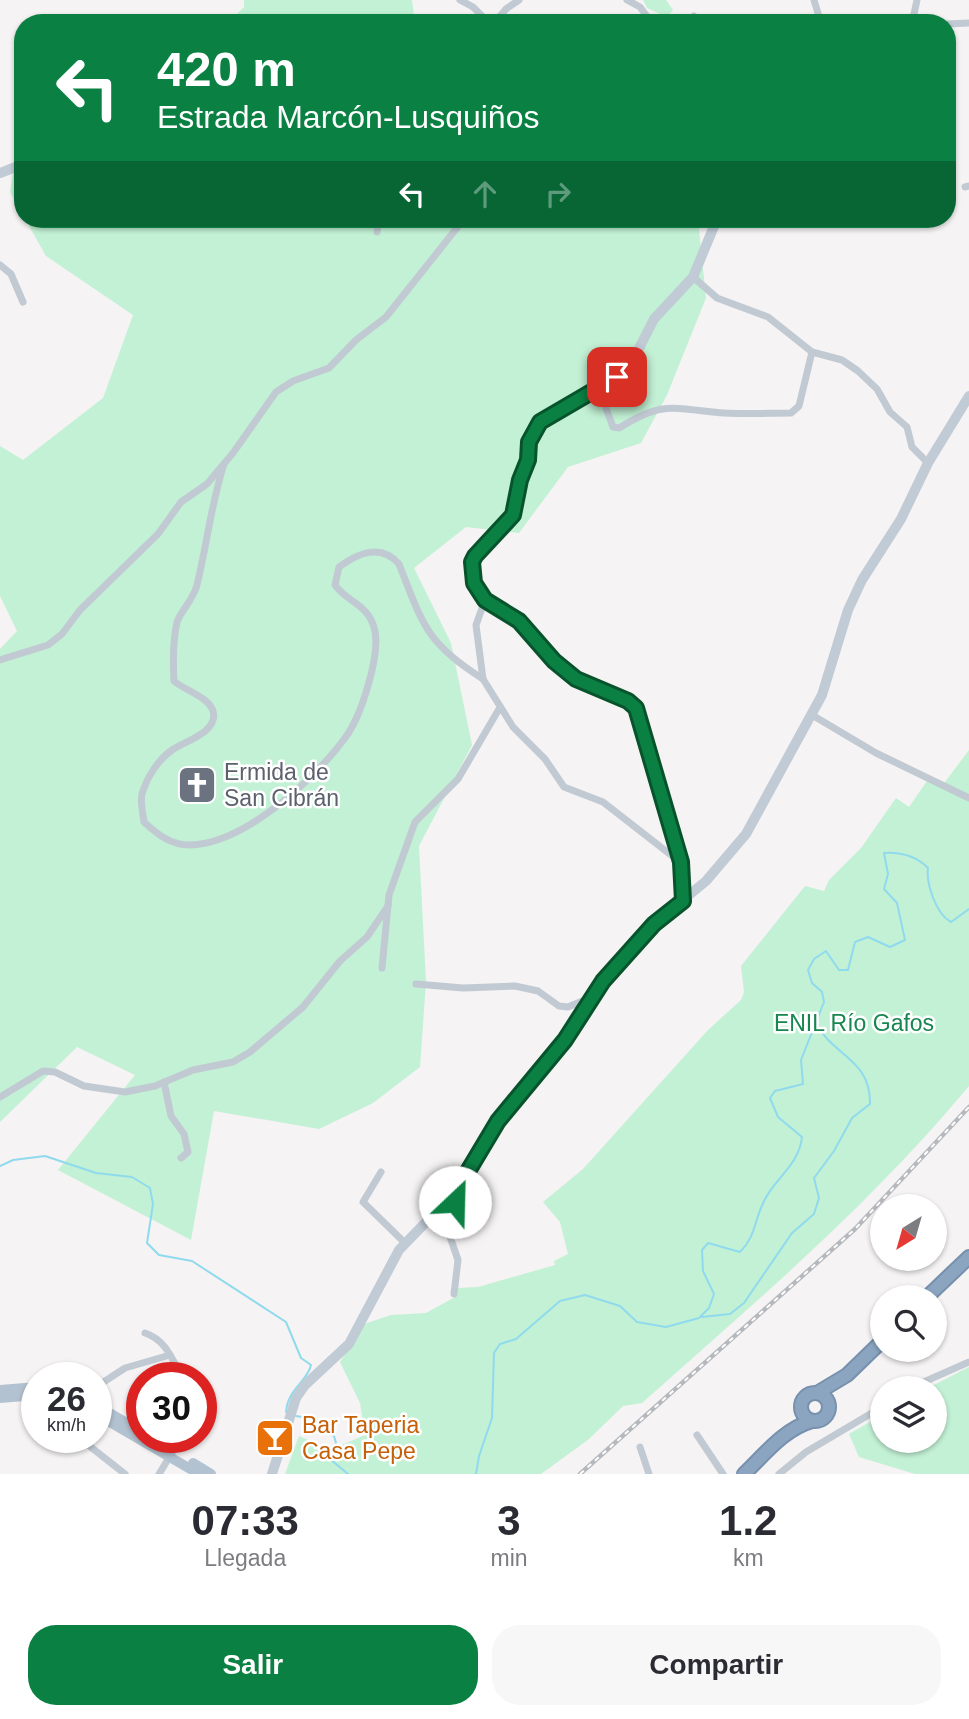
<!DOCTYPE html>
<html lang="es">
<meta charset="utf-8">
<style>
:root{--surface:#fff;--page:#f7f7f7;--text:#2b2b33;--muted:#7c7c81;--accent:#0b8043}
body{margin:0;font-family:Arial,sans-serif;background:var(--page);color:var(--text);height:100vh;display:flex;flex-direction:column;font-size:26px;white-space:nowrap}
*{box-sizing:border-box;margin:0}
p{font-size:23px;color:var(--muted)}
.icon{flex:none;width:38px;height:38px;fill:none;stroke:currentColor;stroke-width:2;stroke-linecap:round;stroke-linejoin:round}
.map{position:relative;height:1474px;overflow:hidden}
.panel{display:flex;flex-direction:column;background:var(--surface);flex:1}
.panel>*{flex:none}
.banner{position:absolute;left:14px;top:14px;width:942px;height:214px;border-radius:28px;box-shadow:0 2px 5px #0004;background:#0b8043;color:#fff;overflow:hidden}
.needle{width:46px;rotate:217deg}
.fabs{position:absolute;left:870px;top:1194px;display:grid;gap:14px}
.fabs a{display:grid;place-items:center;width:77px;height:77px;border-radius:50%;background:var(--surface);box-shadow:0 2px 5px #0004;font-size:35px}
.speed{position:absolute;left:21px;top:1362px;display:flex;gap:14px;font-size:35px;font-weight:700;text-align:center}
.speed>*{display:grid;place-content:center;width:91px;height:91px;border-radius:50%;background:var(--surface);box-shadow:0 2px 5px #0004;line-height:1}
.speed small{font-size:18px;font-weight:400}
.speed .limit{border:10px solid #d22;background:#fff;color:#111}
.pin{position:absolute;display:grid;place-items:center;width:60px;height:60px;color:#fff;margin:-30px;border-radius:14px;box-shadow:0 4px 10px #0006}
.me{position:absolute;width:77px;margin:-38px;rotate:24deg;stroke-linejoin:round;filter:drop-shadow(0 0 5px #0008)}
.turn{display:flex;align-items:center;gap:24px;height:147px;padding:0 28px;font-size:32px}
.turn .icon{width:91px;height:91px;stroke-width:2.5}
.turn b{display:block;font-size:49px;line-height:60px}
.lanes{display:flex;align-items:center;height:66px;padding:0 28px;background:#0003;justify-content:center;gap:35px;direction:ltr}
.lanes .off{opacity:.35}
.eta{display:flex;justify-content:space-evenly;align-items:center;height:119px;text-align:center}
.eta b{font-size:42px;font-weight:700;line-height:49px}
.button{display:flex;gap:14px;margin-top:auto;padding:14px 28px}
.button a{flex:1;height:80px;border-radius:28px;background:var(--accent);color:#fff;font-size:28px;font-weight:700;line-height:80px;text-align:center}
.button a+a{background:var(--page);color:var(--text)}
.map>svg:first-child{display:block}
</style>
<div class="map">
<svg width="969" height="1474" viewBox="0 0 969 1474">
<rect width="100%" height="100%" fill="#f5f3f3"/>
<g fill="#c3f1d5">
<path d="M244 0H412L415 23H228L244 7Z"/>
<path d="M643 0H666L673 10 667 17 647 8Z"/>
<path d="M22 116H23V214L10 192Z"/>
<path d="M25 219H698L706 298 667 395 641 443 568 467 519 533 466 527 414 568 451 643 472 745 419 846 426 982 420 1067 373 1103 319 1129 214 1111 191 1240 58 1170 135 1075 77 1047 0 1122V649L17 631 0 596V446L23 460 103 398 133 315 46 256Z"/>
<path d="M969 750V1086C870 1205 757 1301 642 1403L623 1406 589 1439 541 1474H285L299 1436 330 1450 365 1435 360 1403 340 1362 364 1324 391 1315 426 1313 457 1296 454 1294 458 1293 457 1288 478 1287 555 1265 554 1261 568 1254 560 1222 543 1202 583 1169 708 1030 741 1000 744 992 741 966 805 886 824 891 829 880 861 848 896 798 909 807 927 781 941 784 945 782Z"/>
<path d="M969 1367V1474H915L859 1457 849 1434 882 1415V1440H934V1388H928Z"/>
</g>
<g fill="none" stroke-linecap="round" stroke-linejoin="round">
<g stroke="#90daee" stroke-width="2">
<path d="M0 1166 13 1160 45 1156 96 1173 132 1177 150 1188 153 1204 147 1243 159 1255 192 1261 286 1322 301 1358 311 1365C308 1381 288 1388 286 1412"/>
<path d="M702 1317 730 1314 744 1303 792 1233 814 1214 819 1198 814 1178 834 1151 852 1118 870 1104C871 1058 831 1056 816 1022"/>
<path d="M296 1416C315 1419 332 1422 336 1443L330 1459 348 1474"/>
<path d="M476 1474 479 1456 492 1418 494 1353 500 1344 516 1339 560 1301 585 1295 620 1306 637 1322 666 1327 699 1318 709 1308 714 1294 703 1271 702 1250 708 1243 740 1252C754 1238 754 1225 761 1208 771 1180 799 1167 802 1137L778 1117 770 1098 775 1091 803 1084 801 1060 824 1002 822 992 812 983 808 970 814 959 826 951 839 970H848L855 942 868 937 890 947 905 940 897 903 884 889 888 874 884 853C901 852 916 856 928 868 926 884 936 914 951 922L969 909"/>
</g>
<g stroke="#7690ad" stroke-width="16">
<g id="highway">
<path d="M927 1297 969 1257"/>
<circle cx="815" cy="1407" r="14"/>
<path d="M817 1393 847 1375 882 1341"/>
<path d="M744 1474C765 1454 784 1429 812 1421"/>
</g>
</g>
<g stroke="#c1cad2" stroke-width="7">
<path d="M460 0 473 7 489 23"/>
<path d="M627 0 640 7 652 23"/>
<path d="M814 0 821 23"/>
<path d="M494 23 506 9 519 0"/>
<path d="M653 23 661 20 684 23"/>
<path d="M690 23 694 16"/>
<path d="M912 23 917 0"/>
<path d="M947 24 969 23"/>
<path d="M965 187 969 186"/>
<path d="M377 232 379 219"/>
<path d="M0 265 11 274 23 302"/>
<path d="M693 277 717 298 768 317 812 352 842 360 858 371 877 389 890 412 907 427 912 447 928 463"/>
<path d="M598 387 613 427 619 428C660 403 668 407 713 412 738 415 766 413 791 413L799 406 812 352"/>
<path d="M224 464C211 504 207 544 197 585 193 600 181 611 177 622 173 640 173 663 174 681 184 690 209 697 213 711 219 732 185 741 172 750 158 760 147 777 142 794 140 802 143 813 144 822 157 834 170 845 190 845 244 844 315 779 345 738 361 717 382 652 374 627 367 604 347 602 335 585L339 567C358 553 381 543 399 564 423 625 426 643 483 679"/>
<path d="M485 600 476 625 483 679 513 727 545 759 564 787 603 802 680 862"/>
<path d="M0 660 48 645 62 634 80 610 158 534 181 502 207 484 233 453 276 392 293 381 329 368 356 340 386 317 464 219"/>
<path d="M812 715 876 753 969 798"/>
<path d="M382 968 389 895 415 822 458 779 499 709"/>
<path d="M416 984 463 988 515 986 538 991 559 1006 568 1007 592 997"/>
<path d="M164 1082 171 1116 184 1134 188 1152 181 1158"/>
<path d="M0 1097 43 1071 55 1072 84 1086 125 1092 155 1086 193 1070 233 1062 250 1052 303 1007 340 961 367 937 388 906"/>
<path d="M381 1172 363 1202 405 1243"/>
<path d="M454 1294 458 1260 447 1228 455 1202V1193"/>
<path d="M145 1333C166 1340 172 1359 182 1377"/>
<path d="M96 1387 125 1368 170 1355"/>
<path d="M910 1388 969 1362"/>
<path d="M697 1435 723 1474"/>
<path d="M78 1437 125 1474"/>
<path d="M640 1447 649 1474"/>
<path d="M173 1451 184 1437"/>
<path d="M159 1474 170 1456"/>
<path d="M779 1474 806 1452 882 1407"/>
</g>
<g stroke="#c1cbd6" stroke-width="10">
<path d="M0 173 23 164"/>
<path d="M683 901 681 862 636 708 628 701 576 679 554 661 519 621 485 600 474 583 472 562 475 556 513 515 520 480 528 460 529 442 540 422 629 368 654 319 693 277 717 219"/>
<path d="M272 1474 296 1398 305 1385 349 1344 399 1250 458 1189 498 1121 565 1040 603 981 654 924 706 881 746 834 822 695 848 610 862 580 901 519 928 463 969 396"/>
</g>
<g stroke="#b3c2d1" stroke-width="10">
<path d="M0 1390 37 1387"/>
<path d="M0 1398 37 1395"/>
<path d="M96 1405 142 1432"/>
<path d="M96 1414 199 1474"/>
<path d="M193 1463 211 1474"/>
</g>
<use href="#highway" stroke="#8ba5c1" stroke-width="12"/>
<g stroke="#b5b8bd" stroke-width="4.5">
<path id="rail" d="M580 1474 855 1229 969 1107"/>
</g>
<use href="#rail" stroke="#fff" stroke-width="2" stroke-dasharray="5" stroke-linecap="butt"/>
</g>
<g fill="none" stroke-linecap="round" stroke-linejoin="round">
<g stroke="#07532c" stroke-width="18">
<path id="route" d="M455 1202V1193L498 1121 565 1040 603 981 654 924 683 901 681 862 636 708 628 701 576 679 554 661 519 621 485 600 474 583 472 562 475 556 513 515 520 480 528 460 529 442 540 422 617 377"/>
</g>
<use href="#route" stroke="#0b8043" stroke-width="12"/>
</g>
<defs>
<g id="church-square" transform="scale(2.0125)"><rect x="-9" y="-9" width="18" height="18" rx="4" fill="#6b7280" stroke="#fff"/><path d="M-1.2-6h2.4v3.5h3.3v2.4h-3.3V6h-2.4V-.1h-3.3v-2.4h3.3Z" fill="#fff"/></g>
<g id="bar-square" transform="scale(2.0125)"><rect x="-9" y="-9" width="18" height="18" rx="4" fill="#e8710a" stroke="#fff"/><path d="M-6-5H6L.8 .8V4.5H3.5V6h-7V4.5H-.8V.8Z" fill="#fff"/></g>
</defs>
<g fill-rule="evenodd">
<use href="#church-square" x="197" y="785"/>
<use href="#bar-square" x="275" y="1438"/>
</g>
<g text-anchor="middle" stroke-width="5" stroke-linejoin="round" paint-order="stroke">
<g font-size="23" fill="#5b616d" stroke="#fff" text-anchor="start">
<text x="224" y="780">Ermida de<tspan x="224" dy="26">San Cibrán</tspan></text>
</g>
<g font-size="23" fill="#17864f" stroke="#fff">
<text x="854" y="1031">ENIL Río Gafos</text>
</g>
<g font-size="23" fill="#c56008" stroke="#fff" text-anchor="start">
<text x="302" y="1433">Bar Taperia<tspan x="302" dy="26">Casa Pepe</tspan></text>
</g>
</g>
</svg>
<div class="fabs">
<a><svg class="needle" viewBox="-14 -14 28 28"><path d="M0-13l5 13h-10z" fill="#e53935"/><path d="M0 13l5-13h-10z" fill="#7c7c81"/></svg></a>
<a><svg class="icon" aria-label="search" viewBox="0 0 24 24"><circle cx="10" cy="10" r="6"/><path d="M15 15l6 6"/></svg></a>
<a><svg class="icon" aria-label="layers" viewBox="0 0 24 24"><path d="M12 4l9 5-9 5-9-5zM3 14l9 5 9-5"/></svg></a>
</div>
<div class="speed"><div>26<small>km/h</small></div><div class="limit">30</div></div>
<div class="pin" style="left:617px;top:377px;background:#d93025"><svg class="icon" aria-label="arrive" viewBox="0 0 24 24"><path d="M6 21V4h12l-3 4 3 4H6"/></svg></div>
<svg class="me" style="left:455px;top:1202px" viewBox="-20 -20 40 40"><circle r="19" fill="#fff"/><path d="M0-13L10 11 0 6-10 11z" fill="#0b8043"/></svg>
<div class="banner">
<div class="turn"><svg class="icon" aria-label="left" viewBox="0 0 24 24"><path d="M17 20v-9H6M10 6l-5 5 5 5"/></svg><div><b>420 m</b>Estrada Marcón-Lusquiños</div></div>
<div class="lanes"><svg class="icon" aria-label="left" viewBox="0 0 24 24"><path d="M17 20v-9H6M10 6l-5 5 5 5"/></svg><svg class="icon off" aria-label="ahead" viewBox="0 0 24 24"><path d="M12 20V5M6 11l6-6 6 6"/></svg><svg class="icon off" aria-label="right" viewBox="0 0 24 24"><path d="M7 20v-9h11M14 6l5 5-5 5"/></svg></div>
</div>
</div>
<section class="panel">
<div class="eta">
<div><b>07:33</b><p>Llegada</p></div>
<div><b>3</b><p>min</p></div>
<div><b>1.2</b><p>km</p></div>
</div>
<div class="button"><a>Salir</a><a>Compartir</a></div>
</section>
